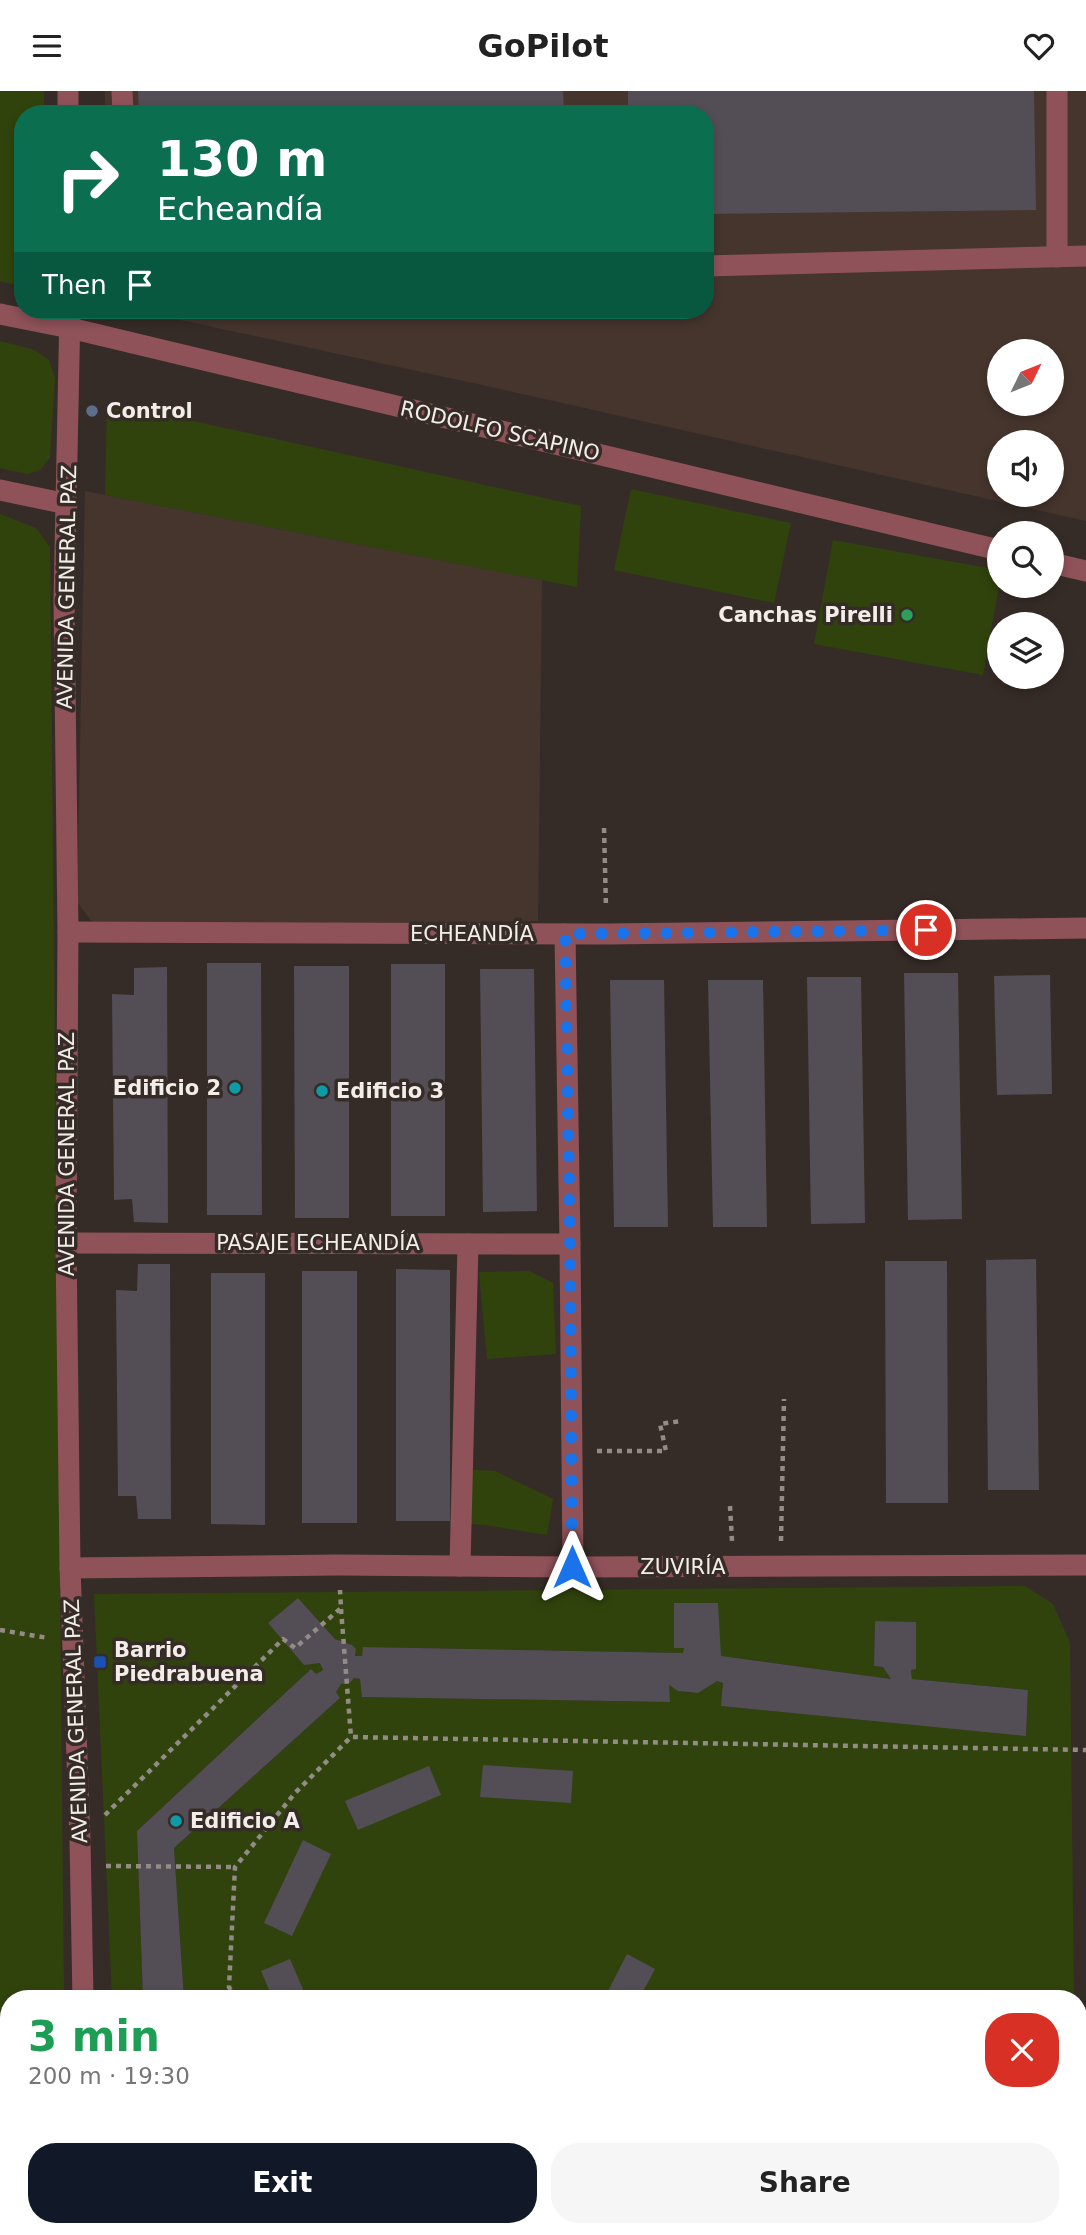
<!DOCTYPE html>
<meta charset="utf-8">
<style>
:root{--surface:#fff;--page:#f6f6f6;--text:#222;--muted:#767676;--accent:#111827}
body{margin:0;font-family:"DejaVu Sans",sans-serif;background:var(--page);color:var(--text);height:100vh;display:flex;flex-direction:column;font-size:26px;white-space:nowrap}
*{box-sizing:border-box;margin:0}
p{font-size:23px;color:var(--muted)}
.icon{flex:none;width:38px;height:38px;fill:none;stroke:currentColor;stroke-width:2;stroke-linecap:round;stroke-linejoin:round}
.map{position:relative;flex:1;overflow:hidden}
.side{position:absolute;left:0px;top:1899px;width:1087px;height:247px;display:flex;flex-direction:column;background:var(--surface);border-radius:28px 28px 0 0;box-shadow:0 4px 10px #0003}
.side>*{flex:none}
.guide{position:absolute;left:14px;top:14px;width:700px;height:214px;border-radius:28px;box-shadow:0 4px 10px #0003;background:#0b6e4f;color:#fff;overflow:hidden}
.needle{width:46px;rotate:47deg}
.controls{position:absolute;left:987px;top:248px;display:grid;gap:14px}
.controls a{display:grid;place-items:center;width:77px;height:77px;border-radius:50%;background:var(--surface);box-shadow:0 4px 10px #0003;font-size:35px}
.pin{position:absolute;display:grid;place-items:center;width:60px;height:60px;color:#fff;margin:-30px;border:4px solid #fff;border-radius:50%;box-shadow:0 2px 7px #0007}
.me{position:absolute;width:77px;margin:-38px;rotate:0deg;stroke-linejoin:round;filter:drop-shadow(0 0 5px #0008)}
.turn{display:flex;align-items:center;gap:24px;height:147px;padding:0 28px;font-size:32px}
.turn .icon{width:91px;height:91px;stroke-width:2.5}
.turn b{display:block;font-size:49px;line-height:60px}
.then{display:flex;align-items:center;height:66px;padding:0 28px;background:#0003;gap:14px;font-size:26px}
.round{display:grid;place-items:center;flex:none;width:74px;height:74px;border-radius:28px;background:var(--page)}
.head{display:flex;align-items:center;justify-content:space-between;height:119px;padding:0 28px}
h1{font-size:42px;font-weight:600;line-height:52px;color:#1e9e55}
.action{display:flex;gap:14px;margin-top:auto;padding:14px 28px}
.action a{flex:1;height:80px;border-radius:28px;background:var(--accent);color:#fff;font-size:28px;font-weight:600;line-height:80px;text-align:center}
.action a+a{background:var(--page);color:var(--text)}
header{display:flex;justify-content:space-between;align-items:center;height:91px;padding:0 28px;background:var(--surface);font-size:32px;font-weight:600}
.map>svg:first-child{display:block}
</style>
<header><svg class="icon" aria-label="menu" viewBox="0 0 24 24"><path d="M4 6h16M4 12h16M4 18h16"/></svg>GoPilot<svg class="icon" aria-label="heart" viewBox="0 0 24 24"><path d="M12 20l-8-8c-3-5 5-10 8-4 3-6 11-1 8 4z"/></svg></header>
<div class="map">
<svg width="1086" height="2144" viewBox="0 0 1086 2144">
<rect width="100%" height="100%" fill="#362c27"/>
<path fill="#3d3140" d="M131 2137H203L209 2144H131Z"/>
<g fill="#45352d" fill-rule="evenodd">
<path d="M105 0H1086V430L482 294 134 219H705V23H105ZM999 261H1052V313H999ZM999 352H1052V404H999Z"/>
<path d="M85 400 542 489 538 830 104 837 93 832 77 811Z"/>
</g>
<g fill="#30430d">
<path d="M0 0H44V23H23V196L0 190Z"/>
<path d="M0 250 35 259 49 269 55 287 50 366 41 378 28 383 0 377Z"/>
<path d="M107 311 581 415 577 496 105 404Z"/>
<path d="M631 398 791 432 774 512 614 479Z"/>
<path d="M0 423 36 437 50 456 64 1907 9 1908V2137H67V2144H0Z"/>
<path d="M833 449 999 479V495L983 584 814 553Z"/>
<path d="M529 1180 553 1192 556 1263 487 1268 479 1181Z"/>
<path d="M459 1378 495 1380 553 1408 547 1444 485 1434 456 1432Z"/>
<path d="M1025 1495 1053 1513 1070 1552 1074 1907H184L174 1757 340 1607 336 1601 341 1593 350 1592 354 1587 360 1588 363 1606 669 1611V1594C689 1608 698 1601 717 1590L723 1592 722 1615 1026 1644 1028 1599 912 1588 911 1579 916 1578V1531L875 1530 874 1575 883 1576 891 1588 738 1567 683 1562 364 1556 362 1565H355L356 1558 352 1554 335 1548 298 1507 268 1532 304 1573 320 1572 323 1579 316 1583 311 1578 137 1740 143 1907H112L94 1503Z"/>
<path d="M271 2137H317L395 2144H278Z"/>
<path d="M554 2137H709L702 2144H560Z"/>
<path d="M770 2137H1076V2144H762Z"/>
</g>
<g fill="#534d56">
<path d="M138 0H563L564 23H139Z"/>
<path d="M628 0H1034L1036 119 705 123V23H628Z"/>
<path d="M207 872H261L262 1124H207Z"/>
<rect x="391" y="873" width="54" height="252"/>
<path d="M294 875H349V1127H295Z"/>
<path d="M167 876 168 1132 134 1131 132 1108 114 1109 112 903 134 904V877Z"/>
<path d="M480 878H534L537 1120 483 1121Z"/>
<path d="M904 882H958L962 1128 908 1129Z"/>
<path d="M1050 884 1052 1003 997 1004 994 885Z"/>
<path d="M807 886H861L865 1132 811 1133Z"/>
<path d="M610 889H664L668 1136H614Z"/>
<path d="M708 889H763L767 1136H713Z"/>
<path d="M1036 1168 1039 1399H988L986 1169Z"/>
<path d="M885 1170H947L948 1412H886Z"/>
<path d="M138 1173H170L171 1428H138L136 1405H118L116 1199 137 1200Z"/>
<path d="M396 1178 450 1179V1430H396Z"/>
<rect x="302" y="1180" width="55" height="252"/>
<path d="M211 1182H265V1434L211 1433Z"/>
<path d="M298 1507 335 1548 352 1554 356 1558 355 1565H362L363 1556 683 1562 684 1557H674V1512H718L721 1565 891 1588 883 1576 874 1575 875 1530 916 1531V1578L911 1579 912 1588 1028 1599 1026 1645 721 1615 723 1592 717 1590 698 1602 678 1600 669 1594 670 1611 362 1606 360 1588 354 1587 350 1592 341 1593 336 1601 340 1607 174 1757 184 1908H143L137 1740 311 1578 316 1583 323 1579 320 1572 304 1574 268 1532Z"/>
<path d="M483 1674 573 1680 571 1712 480 1706Z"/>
<path d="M429 1675 441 1704 358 1739 345 1710Z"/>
<path d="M303 1749 331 1763 292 1845 264 1832Z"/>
<path d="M627 1863 655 1878 639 1908H604Z"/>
<path d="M290 1868 307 1908H273L261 1880Z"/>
<path d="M338 2137H554L560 2144H395L338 2139Z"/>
<path d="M709 2137H770L762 2144H702Z"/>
</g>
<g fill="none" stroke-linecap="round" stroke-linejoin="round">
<g stroke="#938b86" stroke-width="4.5" stroke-dasharray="5 5" stroke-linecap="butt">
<path d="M604 737 606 817"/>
<path d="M597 1360H666L660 1333 681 1330"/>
<path d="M730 1415 732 1450"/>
<path d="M781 1450 784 1308"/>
<path d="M341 1518 351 1646"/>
<path d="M0 1539 48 1547"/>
<path d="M105 1724 283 1548 295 1557 341 1517 340 1499"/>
<path d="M106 1775 235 1776"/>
<path d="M235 1908 229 1896 235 1776 295 1702 351 1646 1086 1659"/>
</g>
<g stroke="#8f5259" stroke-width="21">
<path d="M68 0V23"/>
<path d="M122 0 123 23"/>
<path d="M1057 0V166"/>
<path d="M705 175 1086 165"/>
<path d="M70 219 64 509 68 841 66 1152 70 1477 80 1749 83 1908"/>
<path d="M0 223 70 237 999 459"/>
<path d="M0 399 67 413"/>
<path d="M1052 472 1086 480"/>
<path d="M68 841 607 843 1086 837"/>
<path d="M565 843 570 1153 573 1476"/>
<path d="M66 1152 570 1153"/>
<path d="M460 1475 468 1153"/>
<path d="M70 1477 338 1474 573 1476 1086 1474"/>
<path d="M85 2137V2144"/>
<path d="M239 2137 246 2144"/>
</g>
</g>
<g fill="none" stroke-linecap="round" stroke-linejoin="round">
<path stroke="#1a73e8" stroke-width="12" stroke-dasharray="0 21.6" d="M572 1476 570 1153 565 843 926 839"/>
</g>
<circle fill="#5c6f8a" stroke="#362c27" stroke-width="2.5" cx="92" cy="320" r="7"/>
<circle fill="#2e9e5b" stroke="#362c27" stroke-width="2.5" cx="907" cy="524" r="7"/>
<g fill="#0f9aa8" stroke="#362c27" stroke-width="2.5">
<circle cx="235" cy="997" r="7"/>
<circle cx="322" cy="1000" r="7"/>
<circle cx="176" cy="1730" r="7"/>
</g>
<rect fill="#1a4fb4" stroke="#362c27" stroke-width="2.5" x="93" y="1564" width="14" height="14" rx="3.5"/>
<g text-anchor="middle" stroke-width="7" stroke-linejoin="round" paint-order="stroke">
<g font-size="21" font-weight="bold" fill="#f3ede9" stroke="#362c27" text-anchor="start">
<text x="106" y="327">Control</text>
<text x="893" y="531" text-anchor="end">Canchas Pirelli</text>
<text x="221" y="1004" text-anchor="end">Edificio 2</text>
<text x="336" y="1007">Edificio 3</text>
<text x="114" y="1566">Barrio<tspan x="114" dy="24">Piedrabuena</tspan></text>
<text x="190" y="1737">Edificio A</text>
</g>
<g font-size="21" fill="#f3ede9" stroke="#362c27">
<text transform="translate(500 340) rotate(13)" y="7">RODOLFO SCAPINO</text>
<text transform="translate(67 496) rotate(-89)" y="7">AVENIDA GENERAL PAZ</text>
<text x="472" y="850">ECHEANDÍA</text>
<text transform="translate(67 1063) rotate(-90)" y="7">AVENIDA GENERAL PAZ</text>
<text x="318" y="1159">PASAJE ECHEANDÍA</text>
<text x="683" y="1483">ZUVIRÍA</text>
<text transform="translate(76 1630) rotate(-92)" y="7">AVENIDA GENERAL PAZ</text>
</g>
</g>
</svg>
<div class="controls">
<a><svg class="needle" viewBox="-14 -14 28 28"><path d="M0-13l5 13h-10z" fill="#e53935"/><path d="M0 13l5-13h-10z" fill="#767676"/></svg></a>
<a><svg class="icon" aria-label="sound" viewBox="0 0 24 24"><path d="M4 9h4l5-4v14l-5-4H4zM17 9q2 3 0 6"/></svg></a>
<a><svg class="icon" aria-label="search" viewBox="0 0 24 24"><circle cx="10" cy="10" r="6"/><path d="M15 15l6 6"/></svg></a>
<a><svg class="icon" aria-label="layers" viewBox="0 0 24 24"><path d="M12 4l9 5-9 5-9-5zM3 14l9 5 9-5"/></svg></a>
</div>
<div class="pin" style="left:926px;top:839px;background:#d93025"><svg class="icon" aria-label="arrive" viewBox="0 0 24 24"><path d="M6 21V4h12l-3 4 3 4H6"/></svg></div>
<svg class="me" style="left:572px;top:1476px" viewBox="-20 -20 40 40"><path d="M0-17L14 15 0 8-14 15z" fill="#1a73e8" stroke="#fff" stroke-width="4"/></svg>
<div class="guide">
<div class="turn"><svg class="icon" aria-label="right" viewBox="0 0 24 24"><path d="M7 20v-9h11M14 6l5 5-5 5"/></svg><div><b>130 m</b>Echeandía</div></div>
<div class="then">Then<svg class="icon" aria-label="arrive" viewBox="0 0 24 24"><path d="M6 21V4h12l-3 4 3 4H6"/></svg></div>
</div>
<section class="side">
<div class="head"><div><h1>3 min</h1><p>200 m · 19:30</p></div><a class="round" style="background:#d93025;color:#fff"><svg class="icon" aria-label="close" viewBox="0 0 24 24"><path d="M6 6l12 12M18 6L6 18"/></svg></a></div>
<div class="action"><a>Exit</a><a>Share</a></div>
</section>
</div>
